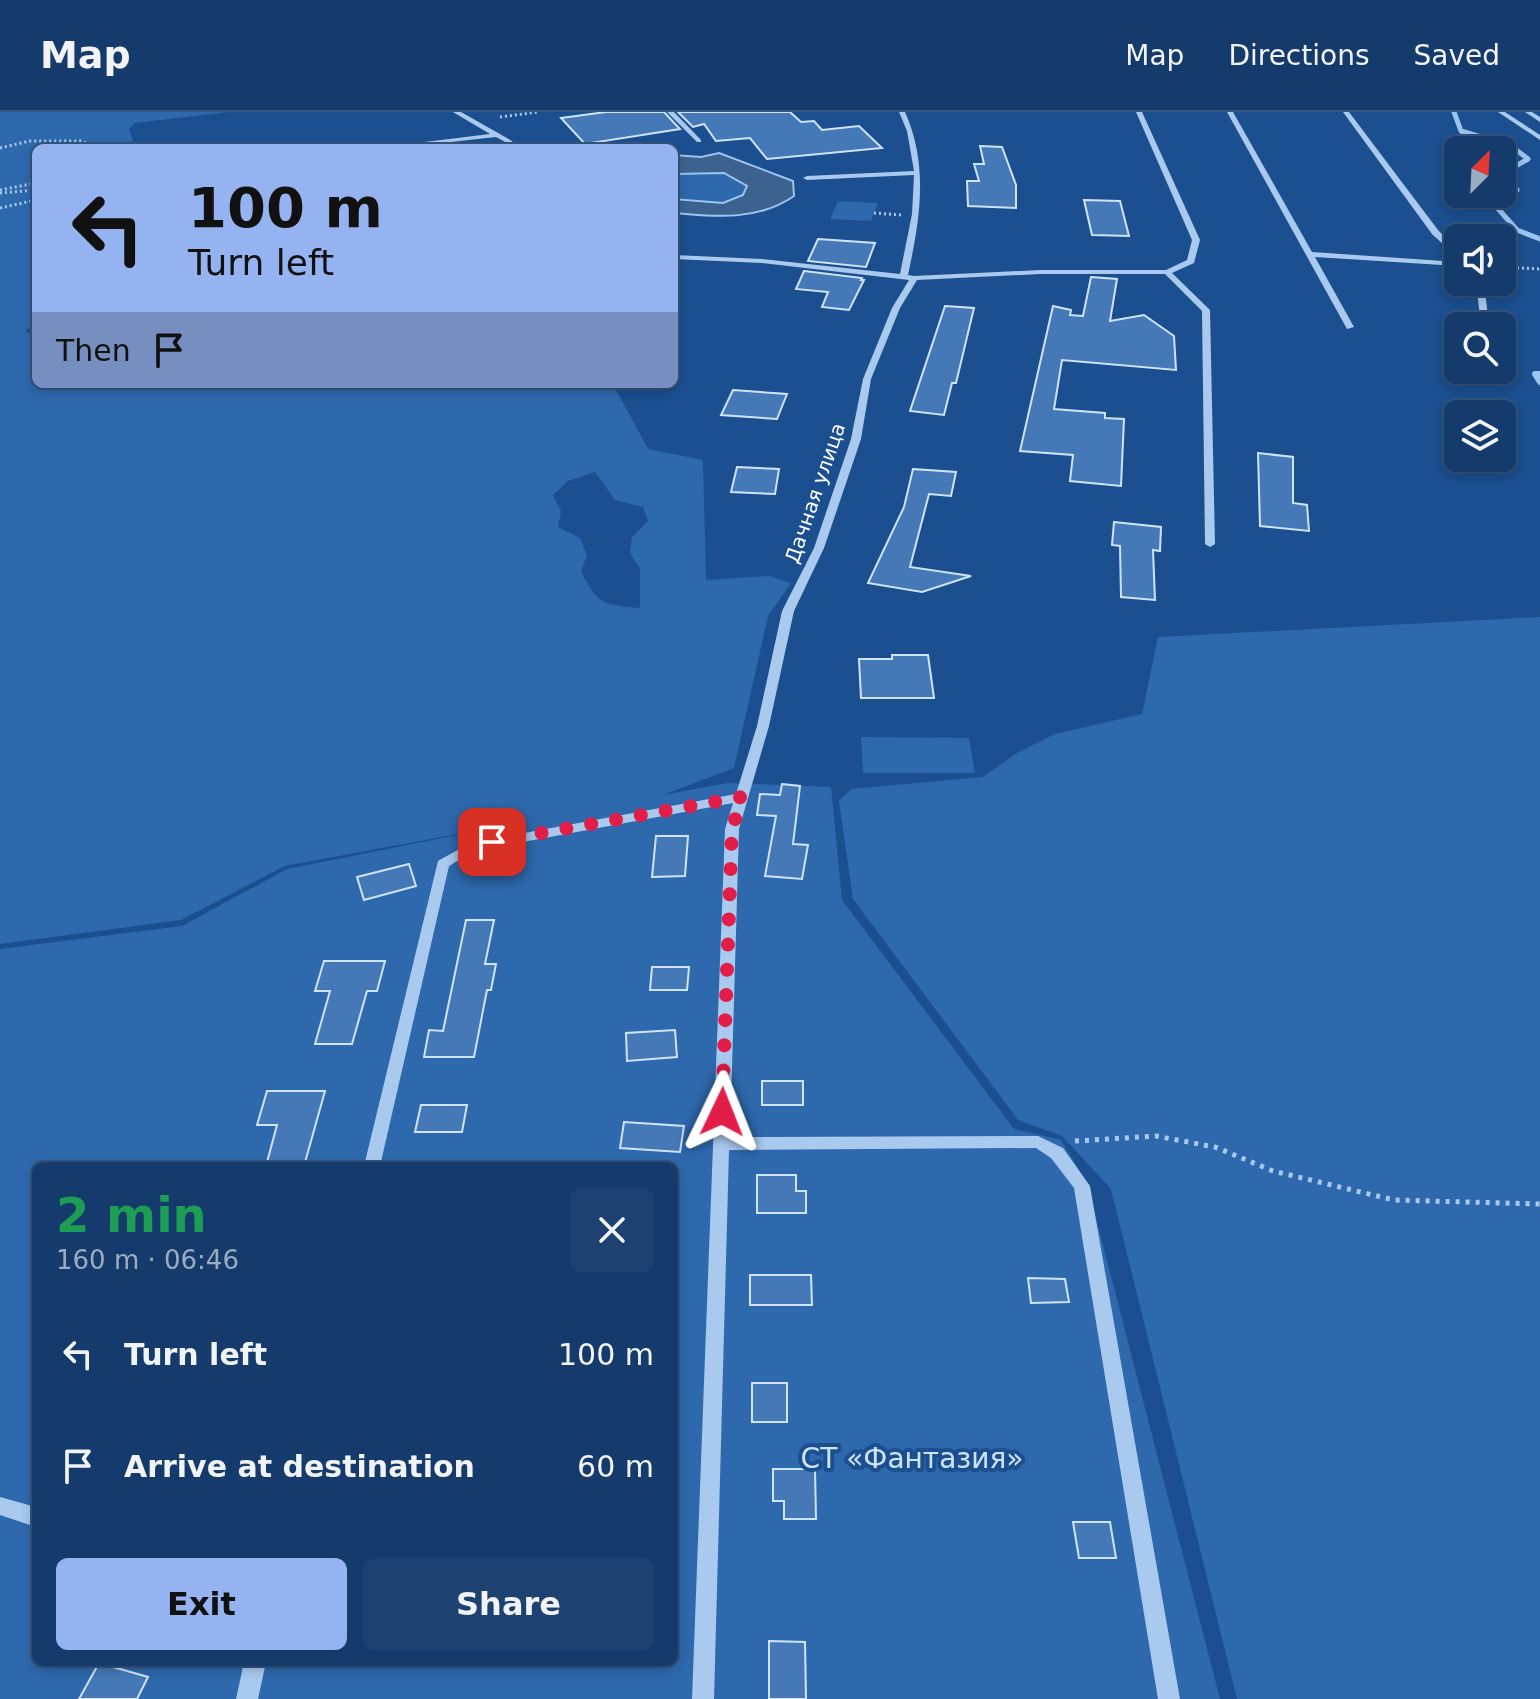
<!DOCTYPE html>
<meta charset="utf-8">
<style>
:root{--surface:#143b6b;--page:#1d4271;--text:#f1f3f6;--muted:#9dadc1;--line:#33557e;--accent:#95b2f1}
body{margin:0;font-family:"DejaVu Sans",sans-serif;background:var(--page);color:var(--text);height:100vh;display:flex;flex-direction:column;font-size:30px;white-space:nowrap}
*{box-sizing:border-box;margin:0}
p{font-size:26px;color:var(--muted)}
.icon{flex:none;width:44px;height:44px;fill:none;stroke:currentColor;stroke-width:2;stroke-linecap:round;stroke-linejoin:round}
.map{position:relative;flex:1;overflow:hidden}
.panel{position:absolute;left:32px;top:1050px;width:646px;height:504px;display:flex;flex-direction:column;background:var(--surface);border-radius:12px;box-shadow:0 4px 12px #0003,0 0 0 2px var(--line)}
.panel>*{flex:none}
.hud{position:absolute;left:32px;top:32px;width:646px;height:244px;border-radius:12px;box-shadow:0 4px 12px #0003,0 0 0 2px var(--line);background:#95b2f1;color:#111;overflow:hidden}
.needle{width:52px;rotate:24deg}
.buttons{position:absolute;left:1444px;top:24px;display:grid;gap:16px}
.buttons a{display:grid;place-items:center;width:72px;height:72px;border-radius:12px;background:var(--surface);box-shadow:0 4px 12px #0003,0 0 0 2px var(--line);font-size:40px}
.pin{position:absolute;display:grid;place-items:center;width:68px;height:68px;color:#fff;margin:-34px;border-radius:16px;box-shadow:0 4px 12px #0006}
.me{position:absolute;width:88px;margin:-44px;rotate:2deg;stroke-linejoin:round;filter:drop-shadow(0 0 6px #0008)}
.turn{display:flex;align-items:center;gap:28px;height:168px;padding:0 24px;font-size:36px}
.turn .icon{width:104px;height:104px;stroke-width:2.5}
.turn b{display:block;font-size:56px;line-height:68px}
.then{display:flex;align-items:center;height:76px;padding:0 24px;background:#0003;gap:16px;font-size:30px}
.round{display:grid;place-items:center;flex:none;width:84px;height:84px;border-radius:12px;background:var(--page)}
.headline{display:flex;align-items:center;justify-content:space-between;height:136px;padding:0 24px}
h1{font-size:48px;font-weight:600;line-height:60px;color:#1e9e55}
.button{display:flex;gap:16px;margin-top:auto;padding:16px 24px}
.button a{flex:1;height:92px;border-radius:12px;background:var(--accent);color:#111;font-size:32px;font-weight:600;line-height:92px;text-align:center}
.button a+a{background:var(--page);color:var(--text)}
ul{padding:0;list-style:none}
li{display:flex;align-items:center;gap:24px;height:112px;padding:0 24px}
li div{flex:1}
li b{display:block;font-size:30px}
li em{font-style:normal}
header{display:flex;align-items:center;gap:48px;box-sizing:border-box;height:112px;padding:0 40px;background:var(--surface);border-bottom:2px solid var(--line)}
header strong{font-size:38px}
nav{display:flex;gap:44px;margin-inline-start:auto;font-size:28px}
.map>svg:first-child{display:block}
</style>
<header>
<strong>Map</strong>
<nav><a>Map</a><a>Directions</a><a>Saved</a></nav>
</header>
<div class="map">
<svg width="1540" height="1587" viewBox="0 0 1540 1587">
<rect width="100%" height="100%" fill="#1b4f8f"/>
<g fill="#2e69ad" fill-rule="evenodd">
<path d="M0 0H228L135 11 129 17 135 36H36V212L25 219 36 224V272H613L648 337 703 348 706 468 769 464 791 471 768 504 734 656 663 683 727 671 831 675 842 788 1014 1017 1061 1028 1087 1071 1220 1587H0V837L182 814 287 757 528 709 285 754 181 808 0 832ZM595 360 615 388 643 395 648 409 632 425 630 441 640 457V496C605 493 597 493 581 459L587 443 580 426 558 415 561 399 553 383 568 369ZM36 1054H674V1550H36Z"/>
<path d="M724 61 747 74 743 83 723 91 674 87V62Z"/>
<path d="M838 89 878 91 871 109 830 107Z"/>
<path d="M1540 505V1587H1237L1111 1077 1062 1024 1018 1008 853 787 839 689 851 677 983 665 1017 641 1055 622 1142 602 1158 525Z"/>
<path d="M861 625 969 626 975 661H863Z"/>
</g>
<path fill="#3c6290" stroke="#9cc4f0" stroke-width="2" d="M719 41 793 69 794 84C758 109 716 105 674 101V87L723 91 743 83 747 74 724 61 674 62V43L701 45Z"/>
<g fill="none" stroke-linecap="round" stroke-linejoin="round">
<path stroke="#9cc4f0" stroke-width="5" d="M1454 0 1461 19 1511 34 1528 47 1507 59 1517 78 1493 91 1517 118 1540 127"/>
<path stroke="#9cc4f0" stroke-width="6" d="M1540 262H1535L1540 270"/>
</g>
<g fill="#4478b7" stroke="#cfe3fa" stroke-width="2">
<path d="M606 0H664L680 17 585 32 561 6Z"/>
<path d="M678 0H790L801 10 814 9 822 18 859 14 882 36 767 47 750 26 716 29 704 12 693 15Z"/>
<path d="M980 34 1002 35 1016 73V96L968 94 967 69H979L974 52H984Z"/>
<path d="M1084 88 1120 89 1129 124 1092 123Z"/>
<path d="M818 127 875 131 866 155 808 149Z"/>
<path d="M804 159 862 166 861 168H864L849 198 822 195 828 180 796 177Z"/>
<path d="M1091 165 1117 167 1110 209 1144 203 1174 224 1176 258 1062 248 1054 297 1105 301V306L1124 307 1121 374 1070 369 1073 343 1020 339 1053 194 1071 198 1070 203 1083 204Z"/>
<path d="M945 194 974 196 956 271H952L944 303 910 299Z"/>
<path d="M733 278 787 282 777 307 721 303Z"/>
<path d="M1258 341 1293 345V391L1307 393 1309 419 1260 414Z"/>
<path d="M737 355 779 357 775 382 731 380Z"/>
<path d="M913 357 956 360 951 384 929 382 910 455 971 464 922 480 868 471 904 395Z"/>
<path d="M1114 410 1161 415 1160 439 1153 438 1155 488 1121 485 1120 434 1112 433Z"/>
<path d="M892 543H928L934 586H861L859 547H892Z"/>
<path d="M782 672 800 674 793 732 808 733 802 767 765 764 776 704 757 703 760 682 780 683Z"/>
<path d="M656 724H688L685 764 652 765Z"/>
<path d="M409 752 416 774 364 788 357 765Z"/>
<path d="M466 808H494L485 852H496L491 878H487L474 945H424L429 918 443 919Z"/>
<path d="M324 849H385L377 879H367L352 932H315L330 879H315Z"/>
<path d="M652 855H689L687 878H650Z"/>
<path d="M675 918 677 945 627 949 626 921Z"/>
<rect x="762" y="969" width="41" height="24"/>
<path d="M267 979H325L304 1054H266L277 1013H257Z"/>
<path d="M421 993H467L462 1020H415Z"/>
<path d="M624 1010 684 1014 680 1040 620 1036Z"/>
<path d="M757 1063H796V1079H806V1101H757Z"/>
<path d="M750 1163H811L812 1193H750Z"/>
<path d="M1028 1166 1065 1167 1069 1190 1031 1191Z"/>
<rect x="752" y="1271" width="35" height="39"/>
<path d="M773 1357H815L816 1407H784V1389H773Z"/>
<path d="M1073 1410H1110L1116 1446H1079Z"/>
<path d="M769 1529 805 1530 806 1587H769Z"/>
<path d="M99 1551 148 1565 137 1587H79Z"/>
</g>
<g fill="none" stroke-linecap="round" stroke-linejoin="round">
<g stroke="#a9c9ee" stroke-width="3" stroke-dasharray="2 3" stroke-linecap="butt">
<path d="M500 5 538 0"/>
<path d="M0 36 30 29H83L91 36"/>
<path d="M0 78 36 71"/>
<path d="M0 81 36 78"/>
<path d="M0 96 36 88"/>
<path d="M874 101 901 103"/>
<path d="M1502 155 1540 157"/>
</g>
<path stroke="#a9c9ee" stroke-width="5" stroke-dasharray="4 6" stroke-linecap="butt" d="M1075 1029 1156 1024 1215 1035 1273 1059 1394 1088 1540 1092"/>
<g fill="#a9c9ee" fill-rule="evenodd">
<path d="M453 0H461L512 29 516 36H510L507 31 496 25 397 36H375L490 22Z"/>
<path d="M667 0H674L701 28V30H697Z"/>
<path d="M899 0H905C929 54 920 107 908 163L914 164 1040 158H1166L1187 148 1192 128 1136 0H1142L1200 128 1194 151 1172 161 1210 198 1215 432 1210 435 1205 432 1202 199 1165 162H1040L917 168 900 196 871 267 861 327 824 436 794 499 769 614 739 717 730 1025 1038 1024 1063 1036 1090 1074 1180 1587H1158L1074 1076 1051 1046 1036 1036 729 1038 714 1587H692L725 717 733 691 474 739 449 754 380 1054H364L438 749 470 731 736 682 757 614 782 499 814 436 851 327 863 267 892 196 909 168 762 151 674 147V143L762 147 900 162 912 102 914 63 807 68 803 66 807 64 914 59 907 19Z"/>
<path d="M1227 0H1233L1312 140 1458 150V154L1315 145 1354 215 1347 217Z"/>
<path d="M1343 0H1349L1438 118 1458 139V146L1432 122Z"/>
<path d="M1498 0H1505L1540 23V28Z"/>
<path d="M1525 0H1532L1540 5V10Z"/>
<path d="M1476 170H1484L1489 214H1481Z"/>
<path d="M0 1385 36 1395V1415L0 1403Z"/>
<path d="M244 1550H266L258 1587H236Z"/>
</g>
</g>
<g fill="none" stroke-linecap="round" stroke-linejoin="round">
<path stroke="#e11d48" stroke-width="14" stroke-dasharray="0 25.2" d="M492 730 742 685 732 717 722 1000"/>
</g>
<g text-anchor="middle" stroke-width="8" stroke-linejoin="round" paint-order="stroke">
<g font-size="20" fill="#fff" stroke="#1b4f8f">
<text transform="translate(815 381) rotate(-71)" y="7">Дачная улица</text>
</g>
<g font-size="28" fill="#cfe3fa" stroke="#1b4f8f">
<text x="912" y="1356">СТ «Фантазия»</text>
</g>
</g>
</svg>
<div class="buttons">
<a><svg class="needle" viewBox="-14 -14 28 28"><path d="M0-13l5 13h-10z" fill="#e53935"/><path d="M0 13l5-13h-10z" fill="#9dadc1"/></svg></a>
<a><svg class="icon" aria-label="sound" viewBox="0 0 24 24"><path d="M4 9h4l5-4v14l-5-4H4zM17 9q2 3 0 6"/></svg></a>
<a><svg class="icon" aria-label="search" viewBox="0 0 24 24"><circle cx="10" cy="10" r="6"/><path d="M15 15l6 6"/></svg></a>
<a><svg class="icon" aria-label="layers" viewBox="0 0 24 24"><path d="M12 4l9 5-9 5-9-5zM3 14l9 5 9-5"/></svg></a>
</div>
<div class="pin" style="left:492px;top:730px;background:#d93025"><svg class="icon" aria-label="arrive" viewBox="0 0 24 24"><path d="M6 21V4h12l-3 4 3 4H6"/></svg></div>
<svg class="me" style="left:722px;top:1000px" viewBox="-20 -20 40 40"><path d="M0-17L14 15 0 8-14 15z" fill="#e11d48" stroke="#fff" stroke-width="4"/></svg>
<div class="hud">
<div class="turn"><svg class="icon" aria-label="left" viewBox="0 0 24 24"><path d="M17 20v-9H6M10 6l-5 5 5 5"/></svg><div><b>100 m</b>Turn left</div></div>
<div class="then">Then<svg class="icon" aria-label="arrive" viewBox="0 0 24 24"><path d="M6 21V4h12l-3 4 3 4H6"/></svg></div>
</div>
<section class="panel">
<div class="headline"><div><h1>2 min</h1><p>160 m · 06:46</p></div><a class="round"><svg class="icon" aria-label="close" viewBox="0 0 24 24"><path d="M6 6l12 12M18 6L6 18"/></svg></a></div>
<ul>
<li><svg class="icon" aria-label="left" viewBox="0 0 24 24"><path d="M17 20v-9H6M10 6l-5 5 5 5"/></svg><div><b>Turn left</b></div><em>100 m</em></li>
<li><svg class="icon" aria-label="arrive" viewBox="0 0 24 24"><path d="M6 21V4h12l-3 4 3 4H6"/></svg><div><b>Arrive at destination</b></div><em>60 m</em></li>
</ul>
<div class="button"><a>Exit</a><a>Share</a></div>
</section>
</div>
